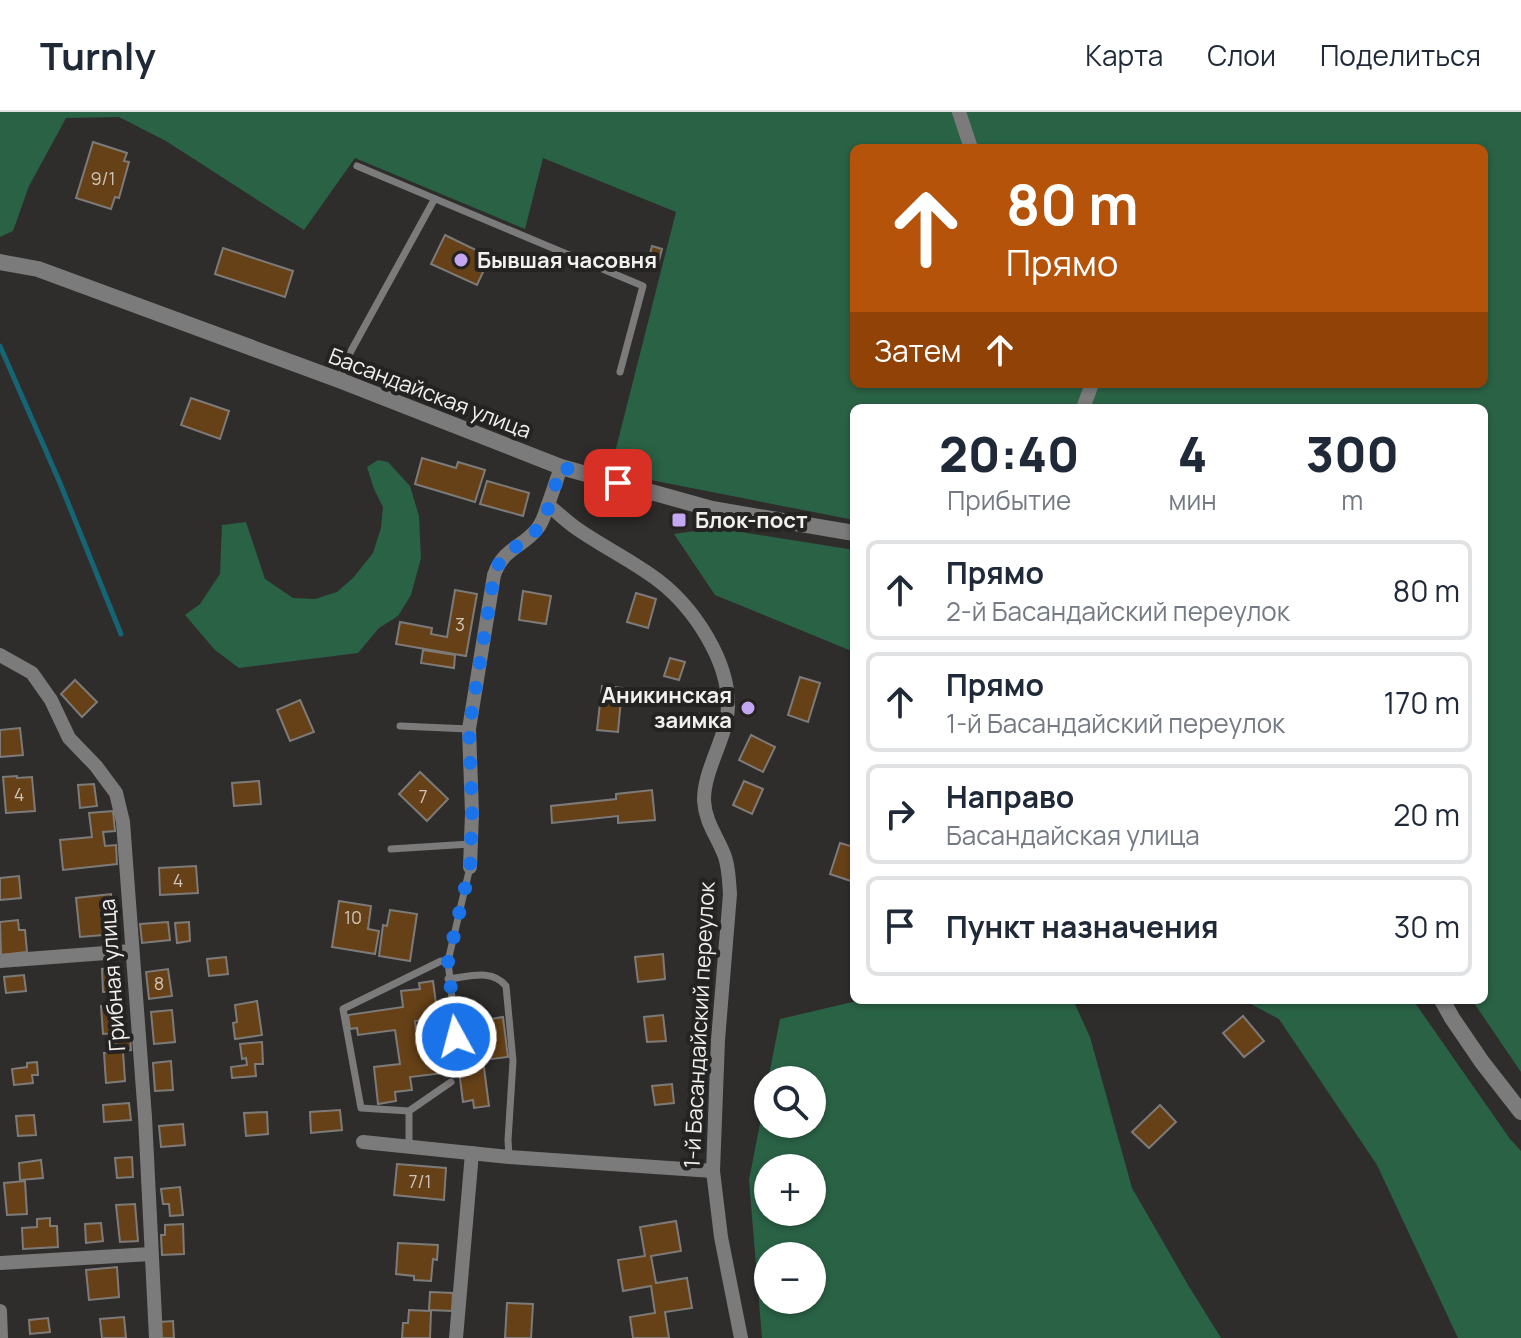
<!DOCTYPE html>
<html lang="ru">
<meta charset="utf-8">
<style>
:root{--surface:#fff;--page:#f2f2f3;--text:#1f2937;--muted:#747a83;--line:#e0e1e3}
body{margin:0;font-family:Manrope,sans-serif;background:var(--page);color:var(--text);height:100vh;display:flex;flex-direction:column;font-size:30px;white-space:nowrap}
*{box-sizing:border-box;margin:0}
p{font-size:26px;color:var(--muted)}
.icon{flex:none;width:44px;height:44px;fill:none;stroke:currentColor;stroke-width:2;stroke-linecap:round;stroke-linejoin:round}
.map{position:relative;flex:1;overflow:hidden}
.details{position:absolute;left:850px;top:292px;width:638px;height:600px;display:flex;flex-direction:column;background:var(--surface);border-radius:12px;box-shadow:0 2px 6px #0004}
.details>*{flex:none}
.banner{position:absolute;left:850px;top:32px;width:638px;height:244px;border-radius:12px;box-shadow:0 2px 6px #0004;background:#b45309;color:#fff;overflow:hidden}
.tools{position:absolute;left:754px;top:954px;display:grid;gap:16px}
.tools a{display:grid;place-items:center;width:72px;height:72px;border-radius:50%;background:var(--surface);box-shadow:0 2px 6px #0004;font-size:40px}
.pin{position:absolute;display:grid;place-items:center;width:68px;height:68px;color:#fff;margin:-34px;border-radius:16px;box-shadow:0 4px 12px #0006}
.me{position:absolute;width:88px;margin:-44px;rotate:353deg;stroke-linejoin:round;filter:drop-shadow(0 0 6px #0008)}
.turn{display:flex;align-items:center;gap:28px;height:168px;padding:0 24px;font-size:36px}
.turn .icon{width:104px;height:104px;stroke-width:2.5}
.turn b{display:block;font-size:56px;line-height:68px}
.then{display:flex;align-items:center;height:76px;padding:0 24px;background:#0003;gap:16px;font-size:30px}
.eta{display:flex;justify-content:space-evenly;align-items:center;height:136px;text-align:center}
.eta b{font-size:48px;font-weight:800;line-height:56px}
ul{padding:0;list-style:none}
li{display:flex;align-items:center;gap:24px;height:100px;margin:0 16px 12px;padding:0 8px;border:4px solid var(--line);border-radius:12px}
li div{flex:1}
li b{display:block;font-size:30px}
li em{font-style:normal}
header{display:flex;align-items:center;gap:48px;box-sizing:border-box;height:112px;padding:0 40px;background:var(--surface);border-bottom:2px solid var(--line)}
header strong{font-size:38px}
nav{display:flex;gap:44px;margin-inline-start:auto;font-size:28px}
.map>svg:first-child{display:block}
</style>
<header>
<strong>Turnly</strong>
<nav><a>Карта</a><a>Слои</a><a>Поделиться</a></nav>
</header>
<div class="map">
<svg width="1521" height="1226" viewBox="0 0 1521 1226">
<rect width="100%" height="100%" fill="#2f2d2b"/>
<g fill="#2a6246" fill-rule="evenodd">
<path d="M0 0H1521V960L1472 888H1484V296H854V408L610 360 676 100 543 46 525 117 355 46 304 118 166 29 119 5 66 6 29 74 13 119 0 125ZM854 36H1484V272H854Z"/>
<path d="M378 348 388 350 410 374 419 404 421 446 411 483 398 504 379 516 358 541 239 556 215 538 185 503 200 492 220 462 222 413 246 410 265 467 293 486 315 487 337 480 353 466 373 441 381 416 383 395 374 377 367 355Z"/>
<path d="M716 416 854 438V540L715 483 674 422Z"/>
<path d="M861 888H1073L1090 925 1132 1076 1188 1173 1221 1226H762L749 1068 768 970V1012H812V968H768L780 907ZM812 1056V1100H768V1056ZM812 1144V1188H768V1144Z"/>
<path d="M1243 888H1413L1510 1027 1521 1039V1226H1458L1377 1053 1279 907Z"/>
</g>
<g fill="none" stroke-linecap="round" stroke-linejoin="round">
<path stroke="#156574" stroke-width="5" d="M0 234 60 371 121 522"/>
</g>
<g fill="#664117" stroke="#7d7b79" stroke-width="2">
<path d="M93 30 127 41 124 49 129 50 119 86 115 85 111 97 76 86Z"/>
<path d="M445 123 490 145 477 173 431 152Z"/>
<path d="M652 134 662 137 657 156 647 153Z"/>
<path d="M223 136 293 159 285 185 215 162Z"/>
<path d="M191 286 229 299 220 327 181 313Z"/>
<path d="M422 346 456 356 458 350 485 358 475 390 415 372Z"/>
<path d="M487 369 529 381 523 404 480 392Z"/>
<path d="M455 478 477 482 466 544 396 532 400 510 432 516 431 522 447 525Z"/>
<path d="M523 479 551 484 546 512 519 508Z"/>
<path d="M636 481 656 487 648 516 627 510Z"/>
<path d="M423 538 455 543 454 556 421 551Z"/>
<path d="M670 546 685 550 679 568 664 564Z"/>
<path d="M800 565 820 571 808 610 788 603Z"/>
<path d="M75 568 97 590 82 605 61 582Z"/>
<path d="M602 574 622 576 618 620 597 618Z"/>
<path d="M300 588 314 620 290 629 277 598Z"/>
<path d="M20 616 23 643 0 645V618Z"/>
<path d="M751 623 775 635 763 660 739 648Z"/>
<path d="M420 660 448 687 427 709 399 682Z"/>
<path d="M17 664V666L32 665 35 699 6 701 3 665Z"/>
<path d="M259 669 261 692 234 694 232 671Z"/>
<path d="M744 669 763 677 752 702 733 693Z"/>
<path d="M94 672 97 694 80 696 78 673Z"/>
<path d="M652 678 655 708 618 711V704L552 711 551 694 616 687V682Z"/>
<path d="M113 699 115 719 103 720 105 734 116 733 117 752 63 758 60 728 92 725 89 701Z"/>
<path d="M840 731 854 735V770L830 762Z"/>
<path d="M196 754 198 781 160 783 159 756Z"/>
<path d="M19 764 21 786 0 788V766Z"/>
<path d="M111 782 115 822 80 825 76 786Z"/>
<path d="M339 789 371 794 368 817 379 819 375 842 332 835Z"/>
<path d="M390 798 417 802 410 849 379 844 383 813 387 814Z"/>
<path d="M18 808 19 818H25L27 840 1 843 0 810Z"/>
<path d="M168 810 170 828 142 831 140 812Z"/>
<path d="M189 810 190 829 177 831 175 811Z"/>
<path d="M663 842 665 867 638 870 635 845Z"/>
<path d="M226 845 228 862 209 864 207 847Z"/>
<path d="M118 855 120 879 103 880 102 857Z"/>
<path d="M168 857 172 884 149 887 146 860Z"/>
<path d="M24 863 26 879 6 881 4 865Z"/>
<path d="M433 869 438 906 415 909 419 941 470 934 468 917 485 915 484 908 503 905 508 945 483 948 489 994 474 996 473 988 463 990 459 959 410 965 412 978 395 980 396 989 378 992 374 955 400 952 395 918 358 923 357 916 350 917 348 903 403 895 401 879 420 877 419 871Z"/>
<path d="M257 889 262 923 235 927 233 911 237 910 235 893Z"/>
<path d="M124 893 126 920 103 922 101 894Z"/>
<path d="M172 898 175 930 154 932 151 900Z"/>
<path d="M663 903 666 929 647 930 644 905Z"/>
<path d="M1243 904 1264 929 1244 945 1223 921Z"/>
<path d="M130 922 131 938 123 939 125 969 106 971 104 941 116 940 115 924Z"/>
<path d="M262 930 263 952H255L256 964 232 966 231 955 247 953 246 946 242 947 240 932Z"/>
<path d="M171 949 173 978 155 979 153 951Z"/>
<path d="M37 950 38 963H32L33 971 14 973 12 957 27 955V951Z"/>
<path d="M672 972 674 991 655 993 652 974Z"/>
<path d="M129 991 131 1008 104 1010 103 993Z"/>
<path d="M1160 993 1176 1010 1149 1036 1132 1020Z"/>
<path d="M340 998 342 1018 311 1021 310 1000Z"/>
<path d="M267 1000 268 1022 246 1024 244 1001Z"/>
<path d="M34 1003 36 1023 18 1024 16 1004Z"/>
<path d="M183 1012 185 1033 161 1035 159 1014Z"/>
<path d="M132 1045 133 1065 117 1066 115 1046Z"/>
<path d="M41 1048 43 1066 20 1068 19 1051Z"/>
<path d="M397 1052 446 1056 444 1088 394 1083Z"/>
<path d="M25 1069 27 1102 7 1103 4 1071Z"/>
<path d="M180 1075 183 1103 170 1104 169 1092H163L161 1077Z"/>
<path d="M135 1092 138 1129 120 1130 116 1093Z"/>
<path d="M50 1106V1114H57L58 1135 23 1137 22 1116 37 1115V1107Z"/>
<path d="M676 1109 681 1139 651 1144 656 1171 687 1166 692 1196 665 1200 669 1226H633L630 1205 655 1201 651 1174 623 1179 618 1148 645 1144 640 1115Z"/>
<path d="M101 1111 103 1129 86 1131 85 1112Z"/>
<path d="M183 1112 184 1142 162 1143 161 1123H165V1113Z"/>
<path d="M398 1131 438 1133 437 1148 433 1147 431 1169 414 1168V1164L396 1162Z"/>
<path d="M117 1155 119 1185 89 1188 86 1158Z"/>
<path d="M430 1180 453 1181 452 1199 429 1198Z"/>
<path d="M507 1191 533 1192 531 1226H505Z"/>
<path d="M409 1198 431 1199 430 1226H402L403 1211H408Z"/>
<path d="M124 1205 126 1226H102L100 1207Z"/>
<path d="M48 1206 50 1220 30 1222 29 1208Z"/>
<path d="M173 1209 174 1226H161L160 1210Z"/>
</g>
<g fill="none" stroke-linecap="round" stroke-linejoin="round">
<g stroke="#7c7b7b" stroke-width="7">
<path d="M357 54 643 174 620 260"/>
<path d="M340 266 351 239 434 88"/>
<path d="M400 614 469 617"/>
<path d="M391 737 470 732"/>
<path d="M448 849H441L343 897 361 996 409 999 451 970"/>
<path d="M448 867C468 865 492 856 506 874L513 949 508 1028 509 1045"/>
<path d="M456 925 448 849 470 755"/>
<path d="M409 999V1034"/>
</g>
<g stroke="#7c7b7b" stroke-width="14">
<path d="M959 0 971 36"/>
<path d="M1083 296 1092 272"/>
<path d="M561 355 548 393C557 400 566 409 576 416 603 435 633 449 659 469 694 496 729 549 728 594 727 627 704 656 704 688 705 711 718 725 725 745 729 757 729 770 730 782L718 928 713 1059 721 1125 741 1226"/>
<path d="M0 543 32 561 51 588 69 626 96 654 116 681 123 710 145 1005 156 1226"/>
<path d="M470 755 472 701 469 617 494 463C504 435 522 436 537 417 543 410 545 401 548 393"/>
<path d="M0 849 132 839"/>
<path d="M363 1030 509 1045 713 1059"/>
<path d="M0 1151 151 1142"/>
<path d="M0 1199 1 1226"/>
<path d="M456 1226 472 1041"/>
</g>
<g stroke="#7c7b7b" stroke-width="16">
<path d="M0 150 38 157 339 268 561 355 712 397 854 421"/>
<path d="M1442 888 1452 906 1482 950 1521 1000"/>
</g>
</g>
<g fill="none" stroke-linecap="round" stroke-linejoin="round">
<path stroke="#1a73e8" stroke-width="14" stroke-dasharray="0 25.2" d="M456 925 448 849 470 755 472 701 469 617 494 463C503 435 522 436 538 416 549 402 555 372 561 355L618 371"/>
</g>
<g fill="#c4a7f1" stroke="#252321" stroke-width="3">
<circle cx="461" cy="148" r="8"/>
<rect x="671" y="400" width="16" height="16" rx="4"/>
<circle cx="748" cy="596" r="8"/>
</g>
<g text-anchor="middle" stroke-width="8" stroke-linejoin="round" paint-order="stroke">
<g font-size="18" fill="#cec4b8">
<text x="103" y="73">9/1</text>
<text x="460" y="519">3</text>
<text x="19" y="689">4</text>
<text x="423" y="691">7</text>
<text x="178" y="775">4</text>
<text x="353" y="812">10</text>
<text x="159" y="878">8</text>
<text x="420" y="1076">7/1</text>
</g>
<g font-size="22" font-weight="bold" fill="#f1f0ee" stroke="#252321" text-anchor="start">
<text x="477" y="156">Бывшая часовня</text>
<text x="695" y="416">Блок-пост</text>
<text x="732" y="591" text-anchor="end">Аникинская<tspan x="732" dy="25">заимка</tspan></text>
</g>
<g font-size="22" fill="#f1f0ee" stroke="#252321">
<text transform="translate(430 281) rotate(21)" y="8">Басандайская улица</text>
<text transform="translate(112 863) rotate(-94)" y="8">Грибная улица</text>
<text transform="translate(699 913) rotate(-87)" y="8">1-й Басандайский переулок</text>
</g>
</g>
</svg>
<div class="tools">
<a><svg class="icon" aria-label="search" viewBox="0 0 24 24"><circle cx="10" cy="10" r="6"/><path d="M15 15l6 6"/></svg></a>
<a>+</a>
<a>−</a>
</div>
<div class="pin" style="left:618px;top:371px;background:#d93025"><svg class="icon" aria-label="arrive" viewBox="0 0 24 24"><path d="M6 21V4h12l-3 4 3 4H6"/></svg></div>
<svg class="me" style="left:456px;top:925px" viewBox="-20 -20 40 40"><circle r="17" fill="#1a73e8" stroke="#fff" stroke-width="3"/><path d="M0-11L8 9 0 5-8 9z" fill="#fff"/></svg>
<div class="banner">
<div class="turn"><svg class="icon" aria-label="ahead" viewBox="0 0 24 24"><path d="M12 20V5M6 11l6-6 6 6"/></svg><div><b>80 m</b>Прямо</div></div>
<div class="then">Затем<svg class="icon" aria-label="ahead" viewBox="0 0 24 24"><path d="M12 20V5M6 11l6-6 6 6"/></svg></div>
</div>
<section class="details">
<div class="eta">
<div><b>20:40</b><p>Прибытие</p></div>
<div><b>4</b><p>мин</p></div>
<div><b>300</b><p>m</p></div>
</div>
<ul>
<li><svg class="icon" aria-label="ahead" viewBox="0 0 24 24"><path d="M12 20V5M6 11l6-6 6 6"/></svg><div><b>Прямо</b><p>2-й Басандайский переулок</p></div><em>80 m</em></li>
<li><svg class="icon" aria-label="ahead" viewBox="0 0 24 24"><path d="M12 20V5M6 11l6-6 6 6"/></svg><div><b>Прямо</b><p>1-й Басандайский переулок</p></div><em>170 m</em></li>
<li><svg class="icon" aria-label="right" viewBox="0 0 24 24"><path d="M7 20v-9h11M14 6l5 5-5 5"/></svg><div><b>Направо</b><p>Басандайская улица</p></div><em>20 m</em></li>
<li><svg class="icon" aria-label="arrive" viewBox="0 0 24 24"><path d="M6 21V4h12l-3 4 3 4H6"/></svg><div><b>Пункт назначения</b></div><em>30 m</em></li>
</ul>
</section>
</div>
